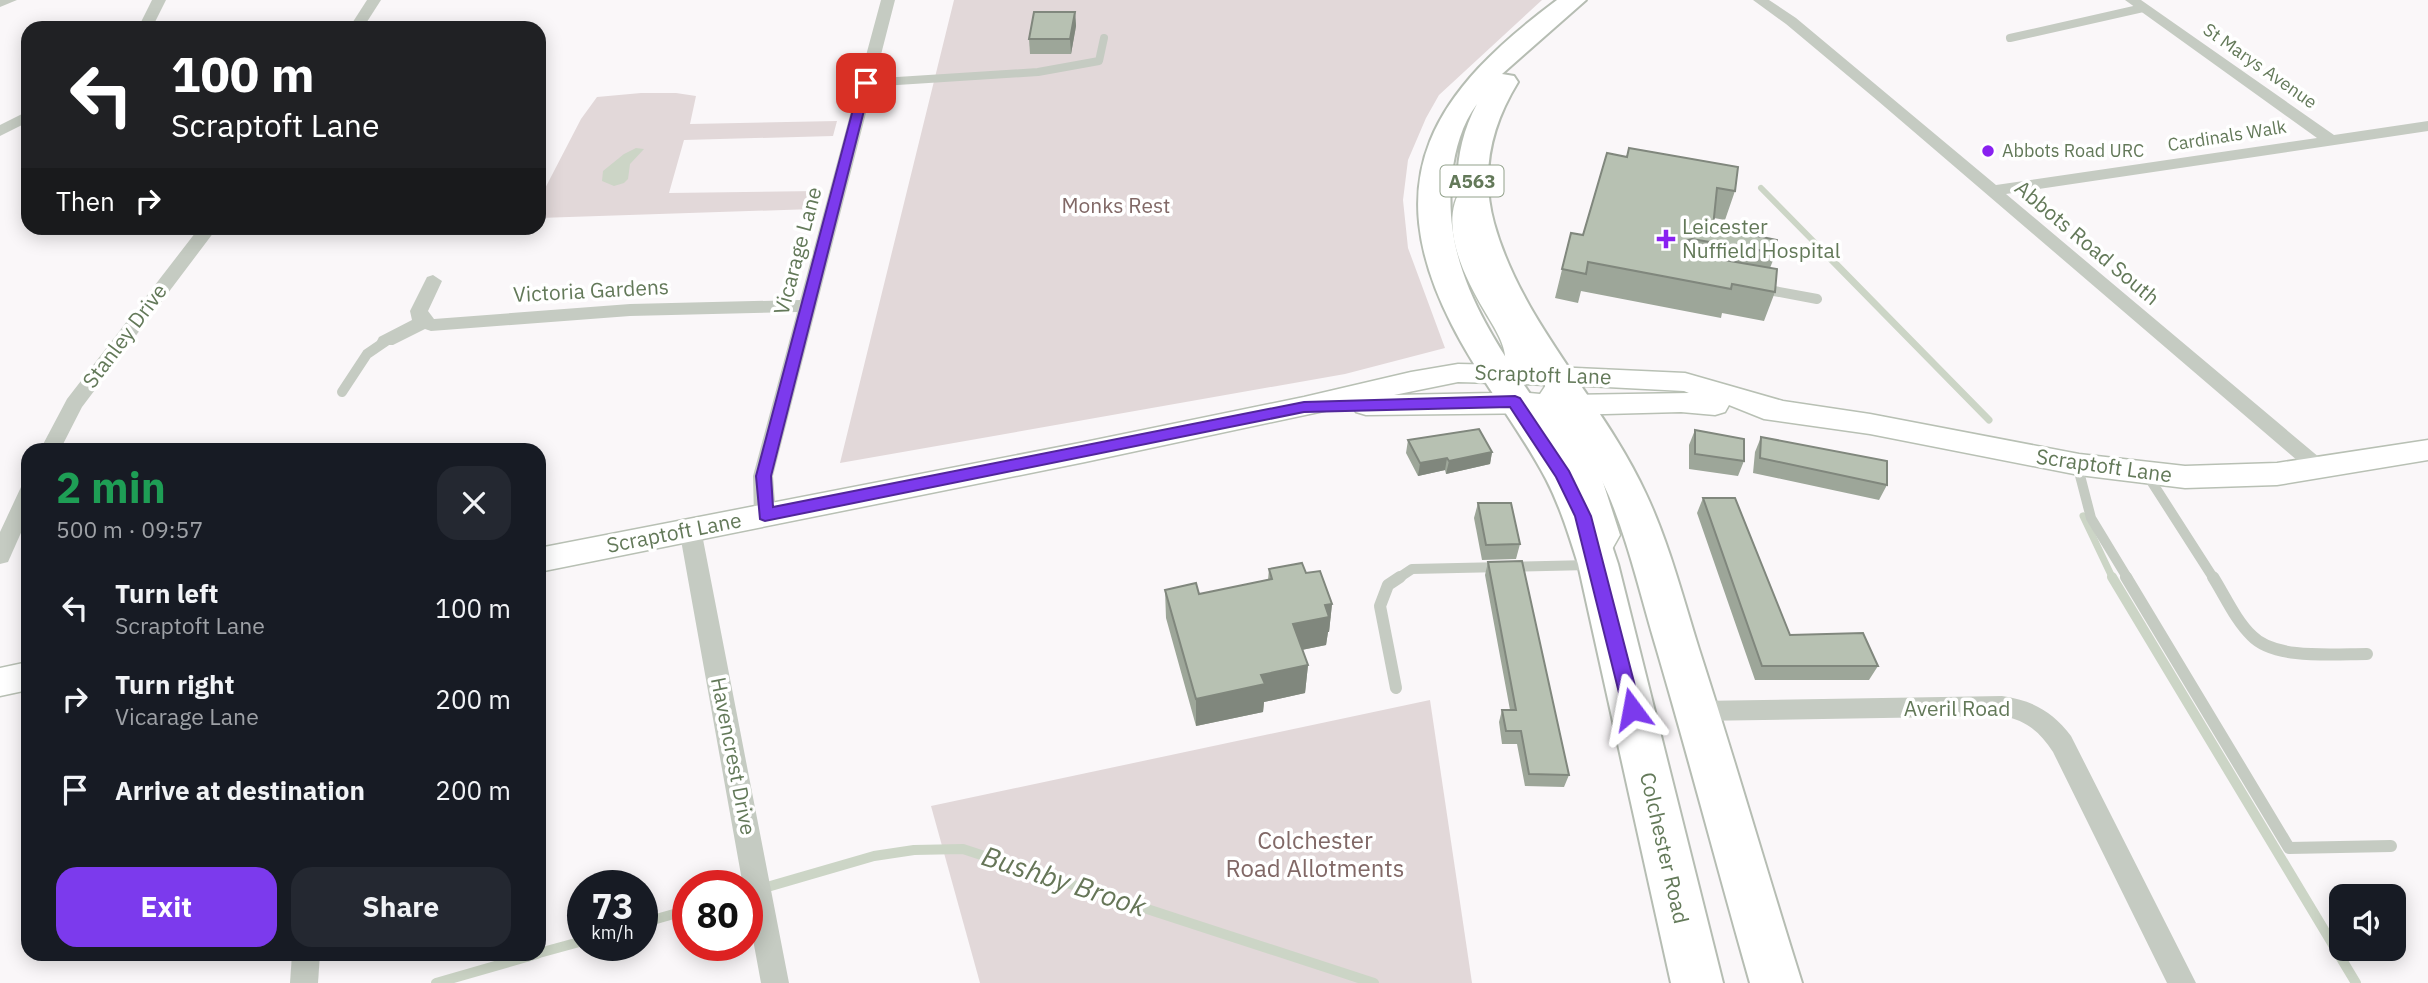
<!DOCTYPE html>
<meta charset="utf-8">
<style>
:root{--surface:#171b24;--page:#242831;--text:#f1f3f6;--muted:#9ea1a6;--accent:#7c3aed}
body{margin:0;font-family:"IBM Plex Sans",sans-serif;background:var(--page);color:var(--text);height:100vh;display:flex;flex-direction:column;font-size:26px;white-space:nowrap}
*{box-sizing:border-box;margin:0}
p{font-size:23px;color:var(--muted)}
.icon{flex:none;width:38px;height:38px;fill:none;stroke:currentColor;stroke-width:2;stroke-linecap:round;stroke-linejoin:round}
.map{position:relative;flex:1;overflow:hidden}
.drawer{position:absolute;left:21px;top:443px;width:525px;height:518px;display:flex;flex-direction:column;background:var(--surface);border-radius:21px;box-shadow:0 4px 18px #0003}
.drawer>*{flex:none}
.top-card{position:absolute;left:21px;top:21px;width:525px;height:214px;border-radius:21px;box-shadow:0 4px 18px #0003;background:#202124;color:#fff;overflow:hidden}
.fabs{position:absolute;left:2329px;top:884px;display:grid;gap:14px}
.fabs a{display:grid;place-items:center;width:77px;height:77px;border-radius:14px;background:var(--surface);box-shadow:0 4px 18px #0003;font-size:35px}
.speed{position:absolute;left:567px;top:870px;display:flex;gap:14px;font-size:35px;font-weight:700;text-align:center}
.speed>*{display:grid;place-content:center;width:91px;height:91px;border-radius:50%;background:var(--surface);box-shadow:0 4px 18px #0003;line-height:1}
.speed small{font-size:18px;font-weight:400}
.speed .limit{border:10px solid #d22;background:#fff;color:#111}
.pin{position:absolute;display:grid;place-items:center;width:60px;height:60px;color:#fff;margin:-30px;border-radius:14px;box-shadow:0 4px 10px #0006}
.me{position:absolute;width:77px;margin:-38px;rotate:347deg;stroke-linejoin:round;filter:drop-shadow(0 0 5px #0008)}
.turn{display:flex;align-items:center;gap:24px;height:147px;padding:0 35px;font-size:32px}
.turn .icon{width:91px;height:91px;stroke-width:2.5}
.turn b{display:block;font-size:49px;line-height:60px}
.then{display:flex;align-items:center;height:66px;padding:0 35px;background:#0003;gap:14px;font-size:26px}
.round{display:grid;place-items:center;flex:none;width:74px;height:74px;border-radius:21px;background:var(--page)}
.headline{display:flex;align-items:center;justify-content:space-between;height:119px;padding:0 35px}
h1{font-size:42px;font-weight:700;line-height:52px;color:#1e9e55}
.action{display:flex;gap:14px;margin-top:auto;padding:14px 35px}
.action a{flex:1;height:80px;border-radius:21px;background:var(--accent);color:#fff;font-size:28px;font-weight:700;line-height:80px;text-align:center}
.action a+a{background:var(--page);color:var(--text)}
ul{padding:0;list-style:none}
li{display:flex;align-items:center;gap:21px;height:91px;padding:0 35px}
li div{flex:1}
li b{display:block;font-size:26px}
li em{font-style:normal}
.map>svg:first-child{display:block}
</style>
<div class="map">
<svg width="2428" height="983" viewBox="0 0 2428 983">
<rect width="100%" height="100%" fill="#faf7f9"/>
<g fill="#e2d8d9">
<path d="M954 0H1542L1439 95 1426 118 1408 160 1403 200 1408 248 1445 348 1345 374 840 463Z"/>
<path d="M641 93H676L696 96 690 124 837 121 833 136 684 140 669 193 818 191 813 209 539 218V200L581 119 597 97Z"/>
<path d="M1430 700 1472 983H980L931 806Z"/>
</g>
<path fill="#ccd5c6" d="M636 148 644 149 630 164 628 179 624 183 614 186 602 181 603 171 624 154Z"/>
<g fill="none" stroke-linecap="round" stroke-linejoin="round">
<path stroke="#ccd5c6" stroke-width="6" d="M1761 188 1829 257"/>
<g stroke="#ccd5c6" stroke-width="7">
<path d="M1827 255 1989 420"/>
<path d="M2083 516 2113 579"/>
</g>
<g stroke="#ccd5c6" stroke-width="10">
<path d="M2112 577 2356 983"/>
<path d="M760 889 874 856 914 850 963 849 1374 983"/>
<path d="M642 923 688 910"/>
<path d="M539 953 583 941"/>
<path d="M436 983 537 954"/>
</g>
<g stroke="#b8c0b4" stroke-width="3">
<g id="secondary">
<path d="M1471 184 1479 186 1483 191C1481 201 1476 213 1476 224 1477 245 1489 273 1499 292 1510 314 1536 340 1532 366L1685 373 1783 401 1870 414 2079 454 2185 466 2277 463 2428 440V460L2277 485 2185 488 2079 475 1870 434 1764 419 1729 405 1725 412 1715 415 1681 412 1567 415 1600 473 1620 535 1607 558 1596 562 1585 558 1581 550 1590 534 1571 473 1538 413 1366 415 1356 412 1352 405 1085 462 539 572V548L1085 442 1304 397 1411 372 1458 364 1505 365C1508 346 1493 326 1484 310 1464 276 1437 223 1463 186ZM1458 382 1494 383 1491 388 1494 393 1394 395ZM1524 384 1546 385 1540 394 1517 392ZM1568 385 1684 391 1689 393 1568 395 1571 390Z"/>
<path d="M28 662V690L0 696V668Z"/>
</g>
</g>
<g stroke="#b6bdb3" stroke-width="4">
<path id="highway" d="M1557 0H1586L1502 74 1514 76 1518 82C1491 126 1480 172 1494 223 1522 324 1603 400 1646 494 1669 543 1683 598 1699 649 1735 760 1767 872 1802 983H1750C1718 871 1689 759 1656 647 1641 597 1629 544 1609 496 1568 400 1486 325 1462 222 1453 181 1457 141 1477 104 1462 124 1455 149 1452 174 1438 291 1522 372 1577 466 1595 497 1607 530 1618 564L1723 983H1671L1578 564C1569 535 1560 506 1546 479 1518 426 1479 379 1452 325 1376 176 1435 91 1557 0Z"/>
</g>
<g stroke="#c5cbc2" stroke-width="8">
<path d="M2010 38 2143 8"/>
<path d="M866 83 1038 72 1099 61 1104 38"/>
</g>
<g stroke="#c5cbc2" stroke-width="10">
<path d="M1763 289 1817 299"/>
<path d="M342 392 367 354 386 341"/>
<path d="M2077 464 2091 518 2128 579"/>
<path d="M2146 473 2214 579"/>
<path d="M1397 579 1412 569 1590 565"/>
</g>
<g stroke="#c5cbc2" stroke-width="12">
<path d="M2126 577 2289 848 2391 846"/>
<path d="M2213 577C2225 596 2236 621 2252 636 2275 660 2335 654 2367 654"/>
<path d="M1396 688 1380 606 1388 585 1400 577"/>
</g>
<g fill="#c5cbc2" fill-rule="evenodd">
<path d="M0 0H17L0 7Z"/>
<path d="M152 0H166L152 28H138Z"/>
<path d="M367 0H381L363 28H349Z"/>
<path d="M881 0H895L773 476 776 515 773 521 765 523 757 521 754 515 753 476 797 312 630 316 431 331 425 329 393 345H379L377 341 379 337 412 320 410 311 427 277 433 275 442 281 428 311 434 319 630 304 800 300Z"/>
<path d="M1753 0H1769L1796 18 1996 185 2317 138 2125 0H2141L2334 135 2428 121V131L2006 194 2326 463 2329 468 2326 473 2319 476 2312 473 1878 101 1786 24Z"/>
<path d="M28 111V122L0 136V125Z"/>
<path d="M199 228H217L82 407 60 450H40L67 399Z"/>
<path d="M28 485V517L8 562 0 564V532L21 487Z"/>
<path d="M690 521 698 523 701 529 789 983H761L747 907V886H743L679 529 682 523Z"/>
<path d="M2002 696C2032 700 2053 712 2071 736L2196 983H2167L2053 752C2040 732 2026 720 2002 716L1697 721 1688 718 1685 711 1688 704 1697 701Z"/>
<path d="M292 954H320L318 983H290Z"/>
</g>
<use href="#secondary" fill="#fff" fill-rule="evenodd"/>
<use href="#highway" fill="#fff" fill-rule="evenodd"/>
</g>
<g fill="#9da699">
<path d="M1075 12 1076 26 1071 54H1030L1029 39Z"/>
<path d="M1607 153 1735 191 1725 220 1714 218 1713 227 1776 253 1770 268 1775 292 1764 321 1722 313 1721 318 1581 291 1578 303 1555 298 1571 233 1583 235Z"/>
<path d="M1695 430 1744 461 1738 476 1689 469V445Z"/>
<path d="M1761 437 1887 485 1879 500 1753 473 1755 452Z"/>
<path d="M1408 440 1492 452 1490 464 1446 474 1445 470 1418 476 1406 453Z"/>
<path d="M1703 498 1790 635 1878 666 1869 680H1755L1697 513Z"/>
<path d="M1478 503 1520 544 1516 559 1482 560 1474 518Z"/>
<path d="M1488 562 1569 775 1564 787 1525 786 1517 744H1502L1499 722 1502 710H1510L1485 575Z"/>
<path d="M1269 569 1306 573 1332 604 1329 632H1328L1326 645 1302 650 1308 665 1305 693 1264 702 1263 712 1196 726 1166 618 1165 590 1199 594 1268 580Z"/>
</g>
<g fill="#80877d">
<path d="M1075 12 1076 26 1071 54 1070 39Z"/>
<path d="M1692 239 1682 268 1674 274 1685 241Z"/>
<path d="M1492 452 1490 464 1446 474 1449 461Z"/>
<path d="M1447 458 1445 470 1418 476 1420 463Z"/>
<path d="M1332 604 1329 632H1328L1326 645 1291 652 1293 624 1325 605Z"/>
<path d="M1308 665 1305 693 1264 702 1263 712 1196 726V699L1261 675Z"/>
</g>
<g fill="#b7c1b2" stroke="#80877d" stroke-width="2">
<path d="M1034 12H1075L1070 39H1029Z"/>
<path d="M1629 148 1738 167 1735 191 1717 188 1713 227 1777 240 1776 253 1692 239 1685 241 1683 246 1689 254 1777 269 1775 292 1732 284 1731 289 1588 262 1586 274 1562 269 1571 233 1583 235 1607 153 1627 157Z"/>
<path d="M1479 429 1492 452 1449 461 1447 458 1420 463 1408 440Z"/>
<path d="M1695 430 1744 439V461L1695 454Z"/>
<path d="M1761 437 1887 461V485L1760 458Z"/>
<path d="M1703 498H1735L1790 635 1863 633 1878 666H1762Z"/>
<path d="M1478 503H1511L1520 544 1486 545Z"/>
<path d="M1522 561 1569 775 1529 774 1521 731H1506L1502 710H1516L1488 562Z"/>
<path d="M1302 563 1306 573 1320 571 1332 604 1325 605 1329 617 1293 624 1308 665 1261 675 1265 684 1196 699 1165 590 1196 583 1199 594 1272 579 1269 569Z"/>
</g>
<path fill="#7c3aed" stroke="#51269a" stroke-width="2" d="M866 80 871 83 771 476 773 507 1304 402 1515 396 1520 398 1569 471 1591 516 1641 709 1638 714 1632 717 1625 714 1623 709 1575 516 1556 477 1510 407 1304 412 765 521 760 519 756 476 860 83Z"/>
<g fill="#8921f0" stroke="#fff" stroke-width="2.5">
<circle cx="1988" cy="151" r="7"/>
<path d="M1662.5 228.5h7v7h7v7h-7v7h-7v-7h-7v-7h7z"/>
</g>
<g text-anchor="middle" stroke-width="7" stroke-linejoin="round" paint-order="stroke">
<g font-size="18" fill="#637959" stroke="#fff">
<text transform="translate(2260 66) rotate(35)" y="6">St Marys Avenue</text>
<text transform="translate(2227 136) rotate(-9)" y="6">Cardinals Walk</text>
</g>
<g font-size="18" fill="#637959" stroke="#fff" text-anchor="start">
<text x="2002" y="157">Abbots Road URC</text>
</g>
<rect fill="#fff" stroke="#92a18b" stroke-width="2" x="1440.5" y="165.5" width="63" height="31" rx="5"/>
<g font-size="19" font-weight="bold" fill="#637959">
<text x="1472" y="188">A563</text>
</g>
<g font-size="21" fill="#816866" stroke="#fff">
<text x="1116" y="213">Monks Rest</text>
</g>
<g font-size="21" fill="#637959" stroke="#fff" text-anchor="start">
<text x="1682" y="234">Leicester<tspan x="1682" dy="24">Nuffield Hospital</tspan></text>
</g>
<g font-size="21" fill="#637959" stroke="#fff">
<text transform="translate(2087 243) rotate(40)" y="7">Abbots Road South</text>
<text transform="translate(798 251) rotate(-75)" y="7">Vicarage Lane</text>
<text transform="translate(591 291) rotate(-3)" y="7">Victoria Gardens</text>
<text transform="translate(125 336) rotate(-53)" y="7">Stanley Drive</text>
<text transform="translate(1543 375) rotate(2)" y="7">Scraptoft Lane</text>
<text transform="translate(2104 466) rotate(8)" y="7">Scraptoft Lane</text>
<text transform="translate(674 533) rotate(-11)" y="7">Scraptoft Lane</text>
<text x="1957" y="716">Averil Road</text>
<text transform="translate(733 756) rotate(79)" y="7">Havencrest Drive</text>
<text transform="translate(1664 848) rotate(77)" y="7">Colchester Road</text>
</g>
<g font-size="24" fill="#816866" stroke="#fff">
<text x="1315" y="849">Colchester<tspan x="1315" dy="28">Road Allotments</tspan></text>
</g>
<g font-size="28" font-style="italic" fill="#667658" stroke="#fff">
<text transform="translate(1064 881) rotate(18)" y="10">Bushby Brook</text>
</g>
</g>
</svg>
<div class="fabs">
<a><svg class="icon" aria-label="sound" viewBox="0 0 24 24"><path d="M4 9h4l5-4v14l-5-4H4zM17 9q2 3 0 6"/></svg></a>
</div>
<div class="speed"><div>73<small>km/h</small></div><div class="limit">80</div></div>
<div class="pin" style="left:866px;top:83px;background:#d93025"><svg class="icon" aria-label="arrive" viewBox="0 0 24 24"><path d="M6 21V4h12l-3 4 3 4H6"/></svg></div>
<svg class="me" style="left:1632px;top:709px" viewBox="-20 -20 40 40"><path d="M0-17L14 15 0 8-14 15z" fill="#7c3aed" stroke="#fff" stroke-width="4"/></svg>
<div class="top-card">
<div class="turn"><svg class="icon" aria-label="left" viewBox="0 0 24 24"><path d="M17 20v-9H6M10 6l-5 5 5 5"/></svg><div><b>100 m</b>Scraptoft Lane</div></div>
<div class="then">Then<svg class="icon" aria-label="right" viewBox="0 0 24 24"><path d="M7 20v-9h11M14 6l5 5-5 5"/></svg></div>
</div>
<section class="drawer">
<div class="headline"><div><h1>2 min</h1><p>500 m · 09:57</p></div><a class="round"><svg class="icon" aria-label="close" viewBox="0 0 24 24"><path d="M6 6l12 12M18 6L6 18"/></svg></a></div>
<ul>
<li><svg class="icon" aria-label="left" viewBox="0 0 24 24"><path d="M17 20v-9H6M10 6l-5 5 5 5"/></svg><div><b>Turn left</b><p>Scraptoft Lane</p></div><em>100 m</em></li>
<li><svg class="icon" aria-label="right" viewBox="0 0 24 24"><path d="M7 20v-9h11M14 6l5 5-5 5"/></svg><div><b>Turn right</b><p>Vicarage Lane</p></div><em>200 m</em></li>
<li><svg class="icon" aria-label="arrive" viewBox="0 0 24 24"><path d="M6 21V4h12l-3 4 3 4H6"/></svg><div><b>Arrive at destination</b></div><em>200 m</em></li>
</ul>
<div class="action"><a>Exit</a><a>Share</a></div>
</section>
</div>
